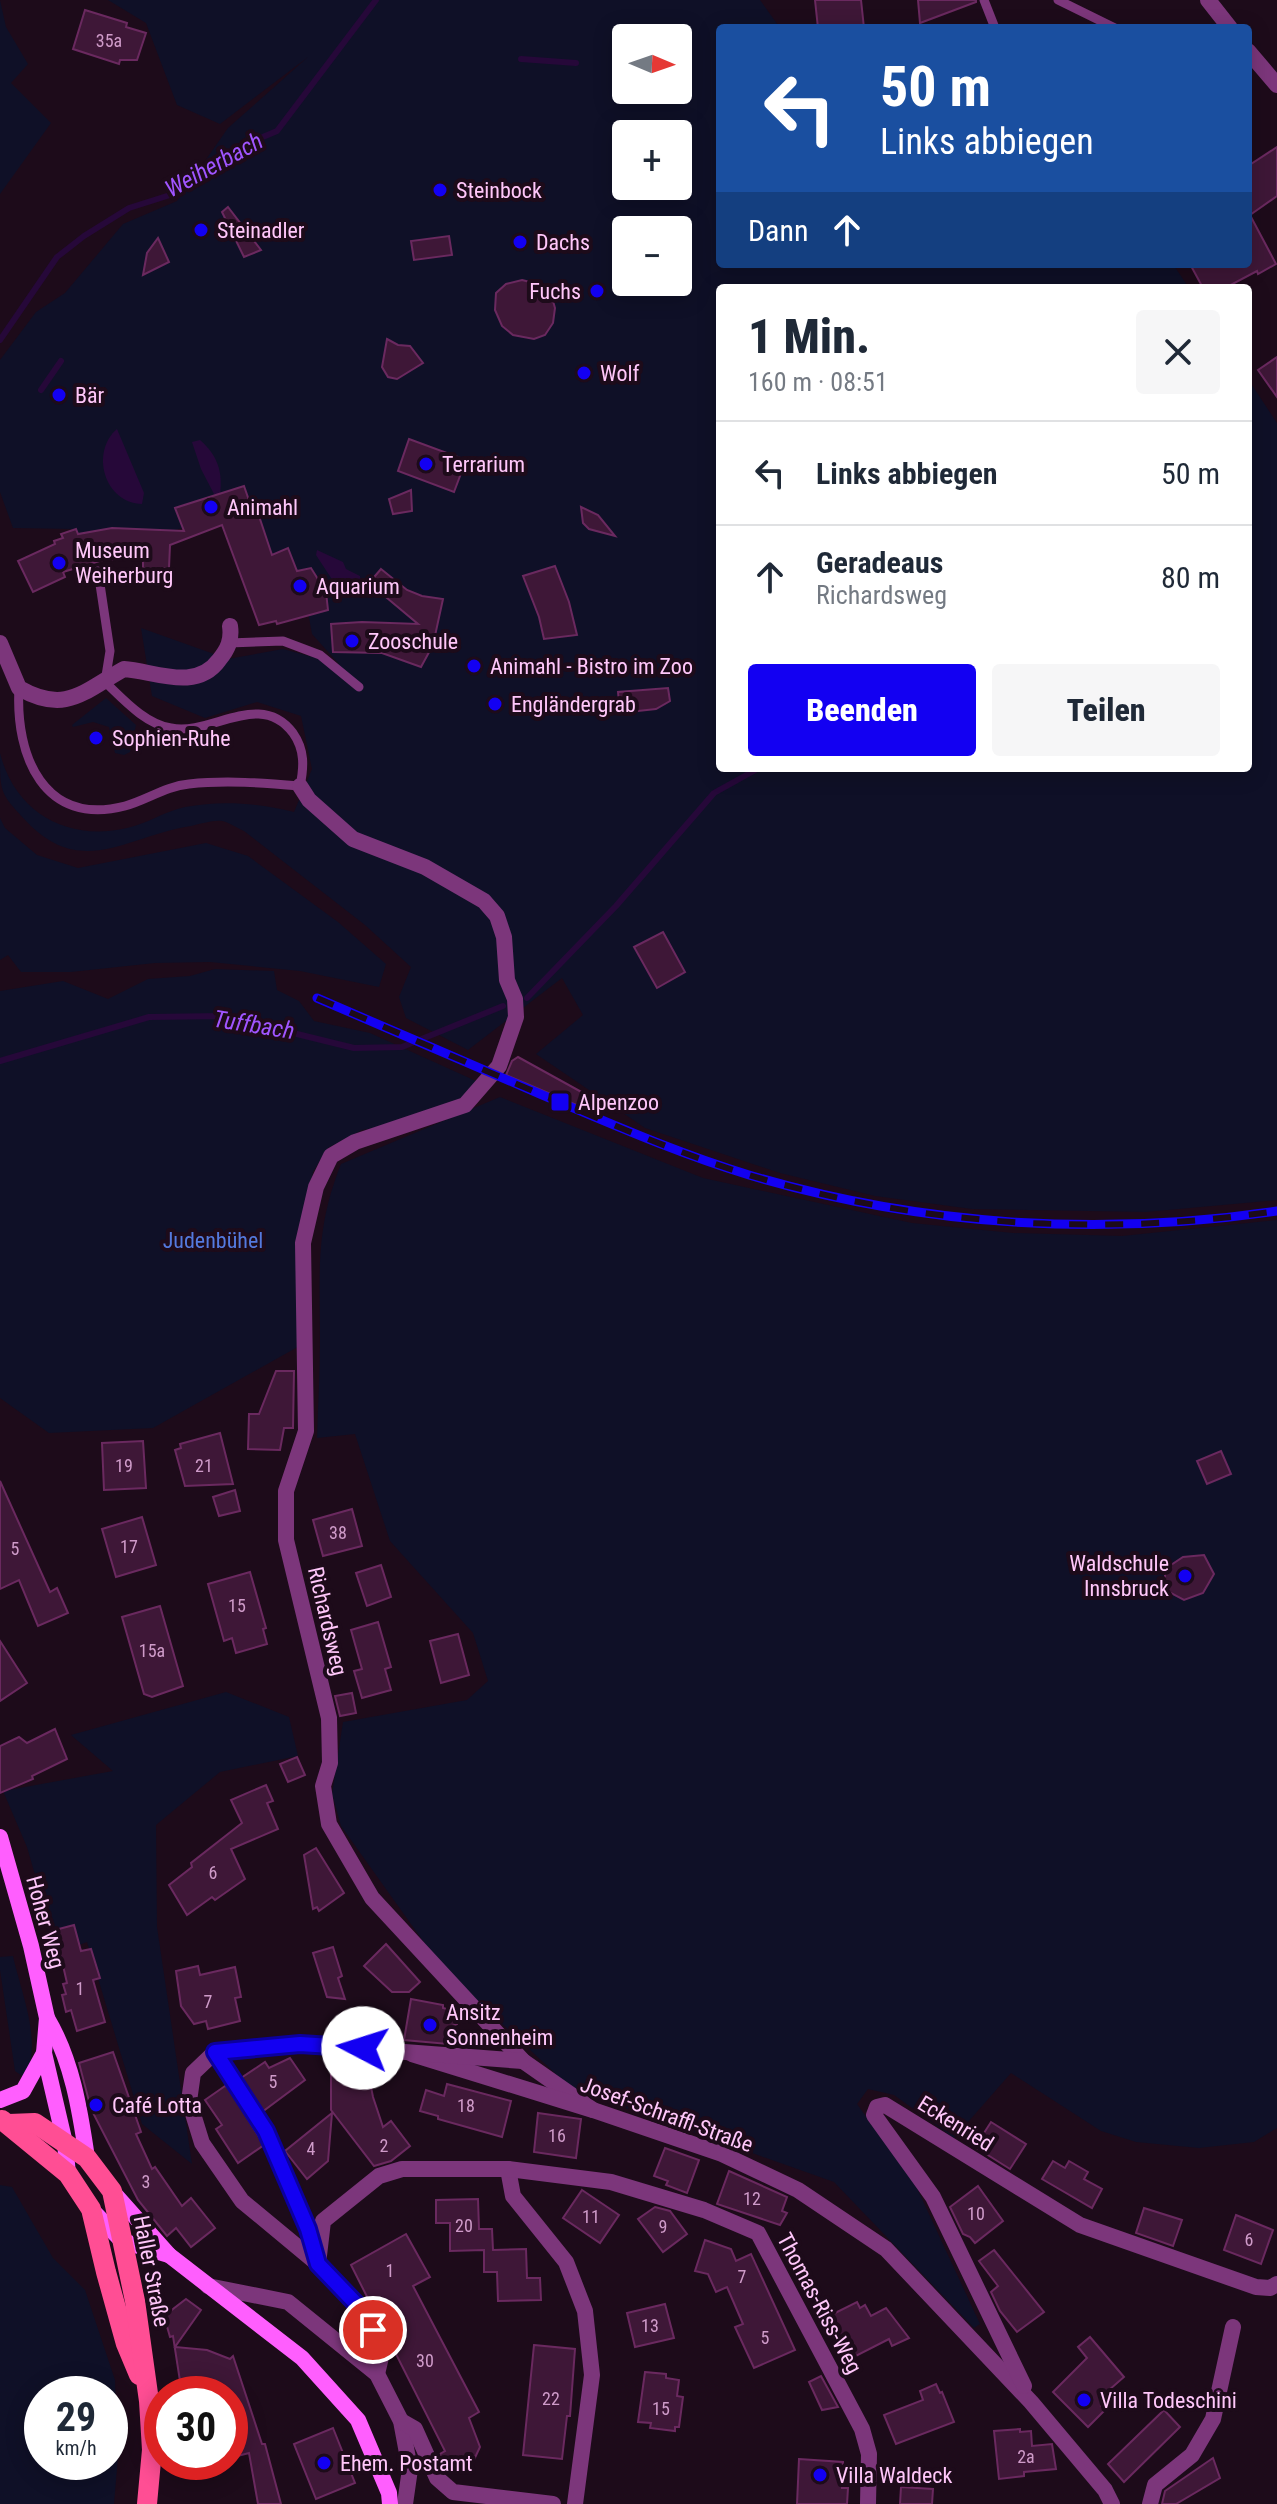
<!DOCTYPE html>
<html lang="de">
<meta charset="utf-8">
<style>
:root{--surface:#fff;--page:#f6f6f7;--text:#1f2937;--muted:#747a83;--line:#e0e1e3;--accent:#1300f2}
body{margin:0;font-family:"Roboto Condensed",sans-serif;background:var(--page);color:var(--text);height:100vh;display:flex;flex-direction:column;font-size:30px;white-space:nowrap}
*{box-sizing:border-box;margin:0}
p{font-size:26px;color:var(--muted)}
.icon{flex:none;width:44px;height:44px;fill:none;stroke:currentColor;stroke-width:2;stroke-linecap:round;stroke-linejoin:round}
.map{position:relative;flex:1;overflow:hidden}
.details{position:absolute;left:716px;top:284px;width:536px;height:488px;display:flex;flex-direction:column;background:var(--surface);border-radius:8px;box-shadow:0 4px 20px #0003}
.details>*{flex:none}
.top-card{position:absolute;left:716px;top:24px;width:536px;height:244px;border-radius:8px;box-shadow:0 4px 20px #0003;background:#1a4fa0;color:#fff;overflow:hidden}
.needle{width:52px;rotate:92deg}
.controls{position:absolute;left:612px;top:24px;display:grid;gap:16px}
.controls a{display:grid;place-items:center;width:80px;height:80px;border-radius:8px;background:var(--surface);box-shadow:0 4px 20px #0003;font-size:40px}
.speed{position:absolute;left:24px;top:2376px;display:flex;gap:16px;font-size:40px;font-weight:700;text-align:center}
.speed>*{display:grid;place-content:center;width:104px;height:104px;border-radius:50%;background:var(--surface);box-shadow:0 4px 20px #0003;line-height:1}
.speed small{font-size:20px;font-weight:400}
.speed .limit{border:12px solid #d22;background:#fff;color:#111}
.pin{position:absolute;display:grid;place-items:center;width:68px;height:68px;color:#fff;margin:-34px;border:4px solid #fff;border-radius:50%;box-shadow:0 2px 8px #0007}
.me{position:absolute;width:88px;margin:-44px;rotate:275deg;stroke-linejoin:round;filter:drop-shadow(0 0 6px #0008)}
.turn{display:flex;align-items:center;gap:28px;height:168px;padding:0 32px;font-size:36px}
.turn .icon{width:104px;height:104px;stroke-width:2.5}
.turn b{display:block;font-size:56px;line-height:68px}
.then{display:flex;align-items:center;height:76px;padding:0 32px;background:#0003;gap:16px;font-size:30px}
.round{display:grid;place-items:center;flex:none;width:84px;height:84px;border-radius:8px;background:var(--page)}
.overview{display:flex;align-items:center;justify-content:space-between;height:136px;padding:0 32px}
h1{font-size:48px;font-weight:800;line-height:60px}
.primary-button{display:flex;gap:16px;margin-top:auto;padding:16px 32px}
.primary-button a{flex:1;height:92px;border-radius:8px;background:var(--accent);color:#fff;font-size:32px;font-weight:800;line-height:92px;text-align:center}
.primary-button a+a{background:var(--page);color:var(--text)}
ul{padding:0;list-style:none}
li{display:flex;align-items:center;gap:24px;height:104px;padding:0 32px;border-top:2px solid var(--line)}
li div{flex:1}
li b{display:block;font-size:30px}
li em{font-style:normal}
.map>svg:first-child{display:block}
</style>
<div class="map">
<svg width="1277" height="2504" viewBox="0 0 1277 2504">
<rect width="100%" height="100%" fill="#1d0b1a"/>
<g fill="#0f1027" fill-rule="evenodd">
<path d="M0 0 6 27 28 64 11 83 51 123 0 194Z"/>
<path d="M108 0H760L780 28H720V264H1173L1189 288H720V768H1248V379L1277 423V1200L1146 1212 972 1209 875 1196 780 1173 645 1128 536 1054 583 1015 562 978 468 1050 406 1018 399 997 411 967 365 925 244 831C237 828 228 822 222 821 213 820 200 824 191 826 127 836 82 879 27 822 0 793 0 794 0 753 15 813 68 842 127 828 147 824 165 811 185 807 221 800 259 803 294 812L312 769 301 716 257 702 205 718 152 696 141 628 228 659 283 649 339 664 312 634 308 612 300 613V618L259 625 222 524 187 538 183 528 170 531 112 528 78 534 75 529 13 528 0 492V360L36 312 65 293 123 224 177 201 228 128 308 57 220 124 177 105 146 23ZM626 38H678V90H626ZM626 134H678V186H626ZM626 230H678V282H626Z"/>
<path d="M106 698 136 725 130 752 124 755 115 753 109 727 93 722 73 727 72 725Z"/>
<path d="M0 818 5 828 37 855 78 868 206 843 248 856 338 922 386 964 379 987 300 971 210 962 155 963 71 972H21L8 955 0 960Z"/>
<path d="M215 969 274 971 277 990 299 1001 314 1021 370 1033 476 1081 462 1098 380 1127 362 1130 328 1148 313 1172 300 1255 303 1344 153 1428 49 1433 0 1398V991L63 981 108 999 148 979 190 976Z"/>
<path d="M500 1097 703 1178 912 1223 1013 1233 1122 1236 1277 1220V2128L1254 2142 1199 2148 1136 2142 1101 2131 1011 2073 954 2138 894 2095 868 2089 857 2104 916 2186 980 2324 974 2328 834 2182 572 2089 443 1969 341 1826 332 1794 343 1722 467 1700 488 1681 473 1633 390 1541 355 1434 317 1438C318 1405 320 1372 320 1339 320 1272 315 1229 341 1164Z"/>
<path d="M226 1692 289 1717 298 1756 220 1772 156 1825 157 1927 192 2164 142 2124 87 1942 61 1952 55 1930 51 1931 27 1847 3 1791 113 1771 71 1735Z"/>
<path d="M13 1956C21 1993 43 2042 25 2078L15 2071 0 1970V1957Z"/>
<path d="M0 2185 12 2187 53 2258 85 2290 115 2380 118 2457 114 2504H0ZM42 2394H110V2462H42Z"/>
</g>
<g fill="#260839">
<path d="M117 429 144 493 142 504C104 503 90 452 117 429Z"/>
<path d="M200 440C217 455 223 471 220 494H214L201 469 192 442Z"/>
<path d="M317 550 343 562 346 569 360 576 361 583 335 584 316 555Z"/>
</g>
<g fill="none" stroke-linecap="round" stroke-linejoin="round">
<g stroke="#260839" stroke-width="6">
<path d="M521 59 576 63"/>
<path d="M0 340 57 257 84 236 129 208 170 195 197 180 235 149 277 131 376 0"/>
<path d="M41 390 61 361"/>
<path d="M527 998 616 906 714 793 759 768"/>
<path d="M0 1061 149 1017 223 1016 268 1023 297 1034 354 1048 402 1047 503 1006"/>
</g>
</g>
<g fill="#3e1737" stroke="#6a295f" stroke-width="2">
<path d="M815 0H861L864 28H818Z"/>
<path d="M918 0H976V2L920 23Z"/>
<path d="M85 10 127 23 126 27 146 33 137 60H120L119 64 73 49Z"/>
<path d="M1277 147V196L1250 215 1276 264 1258 274 1257 271 1225 288H1203L1190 264H1248V166Z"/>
<path d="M228 207 261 250 244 257 222 212Z"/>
<path d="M449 236 452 255 414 260 411 241Z"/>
<path d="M158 238 169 262 143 275 147 253Z"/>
<path d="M522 280 538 284 551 294 555 308 553 323 545 335 534 339 513 335 502 326 495 310 496 293 506 284Z"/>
<path d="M387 339 398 345 410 346 423 363 397 379 388 377 382 367Z"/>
<path d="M1277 357V397L1258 370Z"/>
<path d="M409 439 466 460 454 492 398 471Z"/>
<path d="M244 486 251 506 255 504 272 555 288 548 297 571 311 568 326 592 328 610 277 624 276 621 259 625 222 525 170 545 169 568H143V558L103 560 63 572 65 577 33 592 18 561 55 544 54 541 63 538 61 534 76 529 78 534 112 528 184 531 175 508Z"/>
<path d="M411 490 412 511 393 514 389 499Z"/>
<path d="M581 507 598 515 615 536 589 529 583 523Z"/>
<path d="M555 566 569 602 577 635 544 639 539 617 523 576Z"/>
<path d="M381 569 407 590 422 596 443 599 433 645 421 667 382 653 333 652 331 624 362 622 418 624 369 583Z"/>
<path d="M668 688 670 701 656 709 620 713 618 692Z"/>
<path d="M663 932 685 972 657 988 634 947Z"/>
<path d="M518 1057 605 1105 600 1115 506 1075 512 1061Z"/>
<path d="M276 1371H294L293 1428H284L280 1450 248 1449 249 1414H259Z"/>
<path d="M220 1433 233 1484 185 1486 175 1450 181 1448 180 1444Z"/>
<path d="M143 1441 146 1488 104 1490 102 1443Z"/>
<path d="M1221 1451 1231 1474 1207 1484 1197 1461Z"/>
<path d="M0 1481 50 1592 57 1588 68 1613 38 1626 19 1580 0 1589Z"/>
<path d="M235 1490 240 1511 219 1516 213 1497Z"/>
<path d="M352 1509 362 1546 323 1556 313 1520Z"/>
<path d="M142 1517 156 1565 116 1577 102 1529Z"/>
<path d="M1204 1555 1214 1574 1203 1593 1184 1600 1165 1590V1569L1183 1557Z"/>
<path d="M381 1565 391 1597 367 1606 356 1573Z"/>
<path d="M250 1572 266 1628 263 1629 267 1644 236 1653 232 1638 224 1641 208 1584Z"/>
<path d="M160 1606 183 1686 152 1697 144 1694 122 1617Z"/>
<path d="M378 1622 391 1667 385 1669 391 1690 362 1698 354 1671 362 1669 351 1630Z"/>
<path d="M458 1634 469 1675 441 1683 430 1641Z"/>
<path d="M0 1641 27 1683 0 1701Z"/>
<path d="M352 1693 356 1713 340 1716 335 1696Z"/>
<path d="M55 1729 67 1759 32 1776 33 1779 0 1793V1746L19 1737 27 1743Z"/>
<path d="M297 1757 305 1775 288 1782 280 1764Z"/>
<path d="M266 1785 273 1801 267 1803 278 1829 231 1849 245 1879 215 1900 212 1897 187 1915 169 1885 192 1867 191 1863 242 1823 231 1800Z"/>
<path d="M316 1848 344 1893 319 1911 317 1907 313 1909 304 1855Z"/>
<path d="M74 1925 81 1951 91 1949 100 1978 93 1980 105 2022 77 2031 71 2010 66 2012 62 1995 66 1994 63 1984 67 1983 55 1930Z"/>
<path d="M386 1944 420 1982 409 1992H392L364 1966Z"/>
<path d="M333 1947 342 1976 338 1978 345 1999 327 1997 313 1953Z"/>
<path d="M198 1966 200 1975 235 1967 241 1997 235 1998 240 2021 208 2029 206 2021 194 2024 181 2006 176 1971Z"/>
<path d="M411 1999 443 2005V2008L454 2011 458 2017 457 2024 452 2026 448 2044 404 2040Z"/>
<path d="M113 2052 141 2132 136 2134 152 2169 155 2167 182 2206 191 2198 215 2228 191 2247 176 2228 167 2236 138 2200 91 2109 79 2063Z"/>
<path d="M290 2058 305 2080 262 2112 241 2078 265 2062 269 2068Z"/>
<path d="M337 2061 368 2072 373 2097 383 2127 391 2121 410 2146 391 2161 374 2166 331 2110V2067Z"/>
<path d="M447 2084 511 2101 502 2137 438 2119V2116L420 2111 426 2090 444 2096Z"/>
<path d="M225 2086 228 2087 264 2145 238 2163 216 2129 222 2125 205 2100Z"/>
<path d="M332 2113 328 2161 307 2179 285 2151Z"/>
<path d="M538 2113 581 2119 576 2158 534 2152Z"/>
<path d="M991 2122 1026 2144 1010 2169 975 2147Z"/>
<path d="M665 2148 699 2160 687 2193 666 2185 668 2181 654 2176Z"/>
<path d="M1053 2161 1065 2168 1069 2161 1088 2172 1084 2179 1102 2189 1092 2208 1042 2179Z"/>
<path d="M729 2171 787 2197 782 2211 787 2213 780 2225 717 2204Z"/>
<path d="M978 2186 1003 2221 975 2243 970 2237 963 2234 950 2207Z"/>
<path d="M582 2190 619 2215 600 2243 563 2218Z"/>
<path d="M478 2199 479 2229H492L493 2250 526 2249 527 2278H540L541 2300 498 2301 497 2272H484V2250L450 2251V2223H436V2200Z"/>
<path d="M655 2207 670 2211 687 2234 663 2252 638 2219Z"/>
<path d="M1144 2208 1182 2220 1173 2246 1136 2233Z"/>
<path d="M1236 2215 1273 2230 1261 2264 1224 2250Z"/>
<path d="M406 2234 430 2277 413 2286 479 2412 469 2418 480 2447 472 2464 463 2469 448 2471 440 2454 445 2451 351 2265Z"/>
<path d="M705 2240 731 2249 736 2261 751 2254 795 2350 754 2368 735 2327 743 2324 727 2287 716 2292 708 2274 695 2271Z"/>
<path d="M994 2250 1044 2312 1017 2332 1000 2311 991 2292 998 2286 979 2261Z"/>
<path d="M186 2299 201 2310 175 2347 207 2350 230 2359 233 2356 262 2444H265L281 2504H258L249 2453 230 2458V2394H182L173 2336 170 2337 164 2316Z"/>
<path d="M857 2302 860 2308 865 2305 871 2316 886 2308 909 2338 892 2346 889 2339 848 2360 827 2317Z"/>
<path d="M665 2304 674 2338 635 2347 627 2313Z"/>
<path d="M1090 2337 1124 2377 1109 2390 1113 2394 1101 2406 1105 2410 1088 2427 1053 2392 1087 2358 1078 2347Z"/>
<path d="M534 2345 575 2349 570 2416H567L562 2459 523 2455Z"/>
<path d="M645 2372 666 2374V2378L679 2380 677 2396 683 2397 679 2427H675V2431L650 2428 651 2423 638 2422Z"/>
<path d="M821 2376 838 2407 822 2410 809 2382Z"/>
<path d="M936 2384 940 2393 942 2392 954 2422 896 2444 884 2415 923 2400 920 2391Z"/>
<path d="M1164 2410 1180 2427 1124 2482 1108 2464Z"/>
<path d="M333 2428 355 2483 316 2499 294 2444Z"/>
<path d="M1020 2429V2432L1031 2431 1032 2446 1052 2444 1056 2469 1024 2472V2476L999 2479 994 2431Z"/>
<path d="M1213 2458 1220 2478 1176 2504H1162L1165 2491Z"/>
<path d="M799 2459 843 2462 842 2488H848L847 2504H797Z"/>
<path d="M901 2487 933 2489 932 2504H900Z"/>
</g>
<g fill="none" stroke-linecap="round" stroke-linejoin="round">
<g stroke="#7c367b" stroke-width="9">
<path d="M984 0 995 28"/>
<path d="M1058 0 1115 28"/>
<path d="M229 643 283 641 320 655 359 687"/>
<path d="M19 688C15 756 44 827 125 806 147 800 166 786 189 784 226 780 264 783 300 786 304 767 305 750 293 733 260 689 212 736 171 728 145 724 123 699 105 682L110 651 98 571"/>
<path d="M215 2052 266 2131 308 2229 315 2253"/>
</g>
<g stroke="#7c367b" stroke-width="16">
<path d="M1208 0 1230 28"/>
<path d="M1248 51 1277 85"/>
<path d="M0 643 19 688C66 715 84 691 124 669 154 671 196 692 219 660 228 649 232 640 230 626"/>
<path d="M300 786 309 800 353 839 425 867 484 901 497 916 504 937 507 980 515 999 516 1017 499 1066 465 1105 355 1142 331 1156 316 1187 303 1243 306 1431 286 1491V1540L329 1718 330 1763 323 1786 329 1824 372 1898 523 2061 593 2110"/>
<path d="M412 2054 593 2110 722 2154 798 2190 886 2249 1031 2402 1105 2490 1112 2504"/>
<path d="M508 2169 513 2196 566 2262 585 2311 592 2375 575 2504"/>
<path d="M318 2264 323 2221 379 2176 402 2169H508L611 2182 704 2210 758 2233 862 2429 869 2454 868 2504"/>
<path d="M208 2286 288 2302 377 2374 401 2421 410 2469 405 2504"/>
<path d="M377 2374 383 2349 363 2311 318 2264 242 2201 202 2143 189 2101 193 2073 215 2052 300 2044 523 2061"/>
<path d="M1024 2386 933 2197 874 2115 877 2107 885 2105 1080 2225 1256 2287 1270 2288 1277 2284"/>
<path d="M401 2421 415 2429 437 2478 453 2492 553 2504"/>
<path d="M1150 2504 1155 2485 1192 2455 1213 2419 1233 2327"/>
</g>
<g stroke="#ff5efe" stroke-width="16">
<path d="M0 1837 31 1946 47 2018 44 2053 65 2143 68 2174"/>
<path d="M47 2018C72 2060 80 2110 87 2158"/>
<path d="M0 2100 23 2091 44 2053"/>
<path d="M112 2191 169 2255 302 2358 358 2420 389 2493 390 2504"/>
<path d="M91 2209 122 2241 169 2255"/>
</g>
<g stroke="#ff4e94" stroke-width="20">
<path d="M2 2120 68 2174 91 2209 106 2272 126 2344 139 2375"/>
<path d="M9 2124 35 2123 87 2158 112 2191 135 2301 149 2401 152 2450 147 2504"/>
</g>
<g stroke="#1300f2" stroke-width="9">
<path id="rail" d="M317 998C391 1030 466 1062 540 1094 609 1123 677 1153 749 1175 920 1226 1101 1237 1277 1211"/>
</g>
<use href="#rail" stroke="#1d0b1a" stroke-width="6" stroke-dasharray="18" stroke-linecap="butt"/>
</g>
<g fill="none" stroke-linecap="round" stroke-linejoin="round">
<g stroke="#0c009d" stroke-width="20">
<path id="route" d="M363 2048 300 2044 215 2052 266 2131 308 2229 318 2264 363 2311 373 2330"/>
</g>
<use href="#route" stroke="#1300f2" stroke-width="14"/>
</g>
<g fill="#1300f2" stroke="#1d0b1a" stroke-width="3">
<circle cx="440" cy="190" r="8"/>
<circle cx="201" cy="230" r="8"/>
<circle cx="520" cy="242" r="8"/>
<circle cx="597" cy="291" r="8"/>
<circle cx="584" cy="373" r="8"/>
<circle cx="59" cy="395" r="8"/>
<circle cx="426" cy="464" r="8"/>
<circle cx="211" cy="507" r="8"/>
<circle cx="59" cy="563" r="8"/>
<circle cx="300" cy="586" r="8"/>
<circle cx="352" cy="641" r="8"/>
<circle cx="474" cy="666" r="8"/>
<circle cx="495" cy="704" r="8"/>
<circle cx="96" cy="738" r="8"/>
<rect x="550" y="1092" width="20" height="20" rx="4"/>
<circle cx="1185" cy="1576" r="8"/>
<circle cx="430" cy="2025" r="8"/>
<circle cx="96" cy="2105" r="8"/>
<circle cx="1084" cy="2400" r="8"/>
<circle cx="324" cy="2463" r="8"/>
<circle cx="820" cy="2475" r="8"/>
</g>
<g text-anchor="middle" stroke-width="8" stroke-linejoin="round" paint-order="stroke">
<g font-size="18" fill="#cf9bc9">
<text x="109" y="47">35a</text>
<text x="124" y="1472">19</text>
<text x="204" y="1472">21</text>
<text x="338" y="1539">38</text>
<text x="129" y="1553">17</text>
<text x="15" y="1555">5</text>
<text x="237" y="1612">15</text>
<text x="152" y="1657">15a</text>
<text x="213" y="1879">6</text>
<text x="80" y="1995">1</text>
<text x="208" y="2008">7</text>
<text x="273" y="2088">5</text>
<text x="466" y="2112">18</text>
<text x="557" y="2142">16</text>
<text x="384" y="2152">2</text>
<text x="311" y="2155">4</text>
<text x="146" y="2188">3</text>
<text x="752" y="2205">12</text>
<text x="976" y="2220">10</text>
<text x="591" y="2223">11</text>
<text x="464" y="2232">20</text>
<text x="663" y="2233">9</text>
<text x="1249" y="2246">6</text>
<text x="390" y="2277">1</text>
<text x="742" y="2283">7</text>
<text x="650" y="2332">13</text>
<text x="765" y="2344">5</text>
<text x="425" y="2367">30</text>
<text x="551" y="2405">22</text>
<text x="661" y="2415">15</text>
<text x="1026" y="2463">2a</text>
</g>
<g font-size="22" fill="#ffc7fa" stroke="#1d0b1a" text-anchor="start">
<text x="456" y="198">Steinbock</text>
<text x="217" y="238">Steinadler</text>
<text x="536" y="250">Dachs</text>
<text x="581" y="299" text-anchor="end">Fuchs</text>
<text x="600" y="381">Wolf</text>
<text x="75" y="403">Bär</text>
<text x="442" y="472">Terrarium</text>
<text x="227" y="515">Animahl</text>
<text x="75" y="558">Museum<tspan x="75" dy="25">Weiherburg</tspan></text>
<text x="316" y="594">Aquarium</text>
<text x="368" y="649">Zooschule</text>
<text x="490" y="674">Animahl - Bistro im Zoo</text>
<text x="511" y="712">Engländergrab</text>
<text x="112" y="746">Sophien-Ruhe</text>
<text x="578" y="1110">Alpenzoo</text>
<text x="1169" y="1571" text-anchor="end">Waldschule<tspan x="1169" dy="25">Innsbruck</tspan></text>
<text x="446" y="2020">Ansitz<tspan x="446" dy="25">Sonnenheim</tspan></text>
<text x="112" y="2113">Café Lotta</text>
<text x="1100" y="2408">Villa Todeschini</text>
<text x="340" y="2471">Ehem. Postamt</text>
<text x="836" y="2483">Villa Waldeck</text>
</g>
<g font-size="22" fill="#547ade" stroke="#1d0b1a">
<text x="213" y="1248">Judenbühel</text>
</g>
<g font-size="22" fill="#ffc7fa" stroke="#1d0b1a">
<text transform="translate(328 1621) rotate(77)" y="8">Richardsweg</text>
<text transform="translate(46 1922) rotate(75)" y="8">Hoher Weg</text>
<text transform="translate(667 2114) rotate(20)" y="8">Josef-Schraffl-Straße</text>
<text transform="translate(956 2123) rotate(32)" y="8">Eckenried</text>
<text transform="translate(152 2271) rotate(79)" y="8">Haller Straße</text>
<text transform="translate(820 2303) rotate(62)" y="8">Thomas-Riss-Weg</text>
</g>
<g font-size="24" font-style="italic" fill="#a055ff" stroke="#1d0b1a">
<text transform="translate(214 165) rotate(-29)" y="8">Weiherbach</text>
<text transform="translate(254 1025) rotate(9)" y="8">Tuffbach</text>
</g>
</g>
</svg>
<div class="controls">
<a><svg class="needle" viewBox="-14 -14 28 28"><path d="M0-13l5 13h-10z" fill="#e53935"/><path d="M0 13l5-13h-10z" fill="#747a83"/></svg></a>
<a>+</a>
<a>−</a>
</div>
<div class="speed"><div>29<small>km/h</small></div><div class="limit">30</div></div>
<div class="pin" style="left:373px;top:2330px;background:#d93025"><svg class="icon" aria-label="arrive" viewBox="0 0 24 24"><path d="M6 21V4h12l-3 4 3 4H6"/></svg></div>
<svg class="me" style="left:363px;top:2048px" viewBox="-20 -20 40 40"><circle r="19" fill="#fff"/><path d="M0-13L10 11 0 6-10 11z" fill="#1300f2"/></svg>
<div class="top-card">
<div class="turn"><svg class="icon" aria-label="left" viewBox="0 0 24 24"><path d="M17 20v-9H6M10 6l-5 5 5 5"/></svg><div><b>50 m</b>Links abbiegen</div></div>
<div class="then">Dann<svg class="icon" aria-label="ahead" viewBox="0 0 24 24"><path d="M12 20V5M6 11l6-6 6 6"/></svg></div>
</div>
<section class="details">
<div class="overview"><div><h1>1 Min.</h1><p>160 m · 08:51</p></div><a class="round"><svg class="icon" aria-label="close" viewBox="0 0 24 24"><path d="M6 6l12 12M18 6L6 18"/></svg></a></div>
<ul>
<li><svg class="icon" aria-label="left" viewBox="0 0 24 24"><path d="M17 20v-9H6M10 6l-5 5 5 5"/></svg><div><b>Links abbiegen</b></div><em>50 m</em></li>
<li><svg class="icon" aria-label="ahead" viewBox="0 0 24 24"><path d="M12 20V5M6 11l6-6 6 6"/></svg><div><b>Geradeaus</b><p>Richardsweg</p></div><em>80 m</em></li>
</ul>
<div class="primary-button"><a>Beenden</a><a>Teilen</a></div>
</section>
</div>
